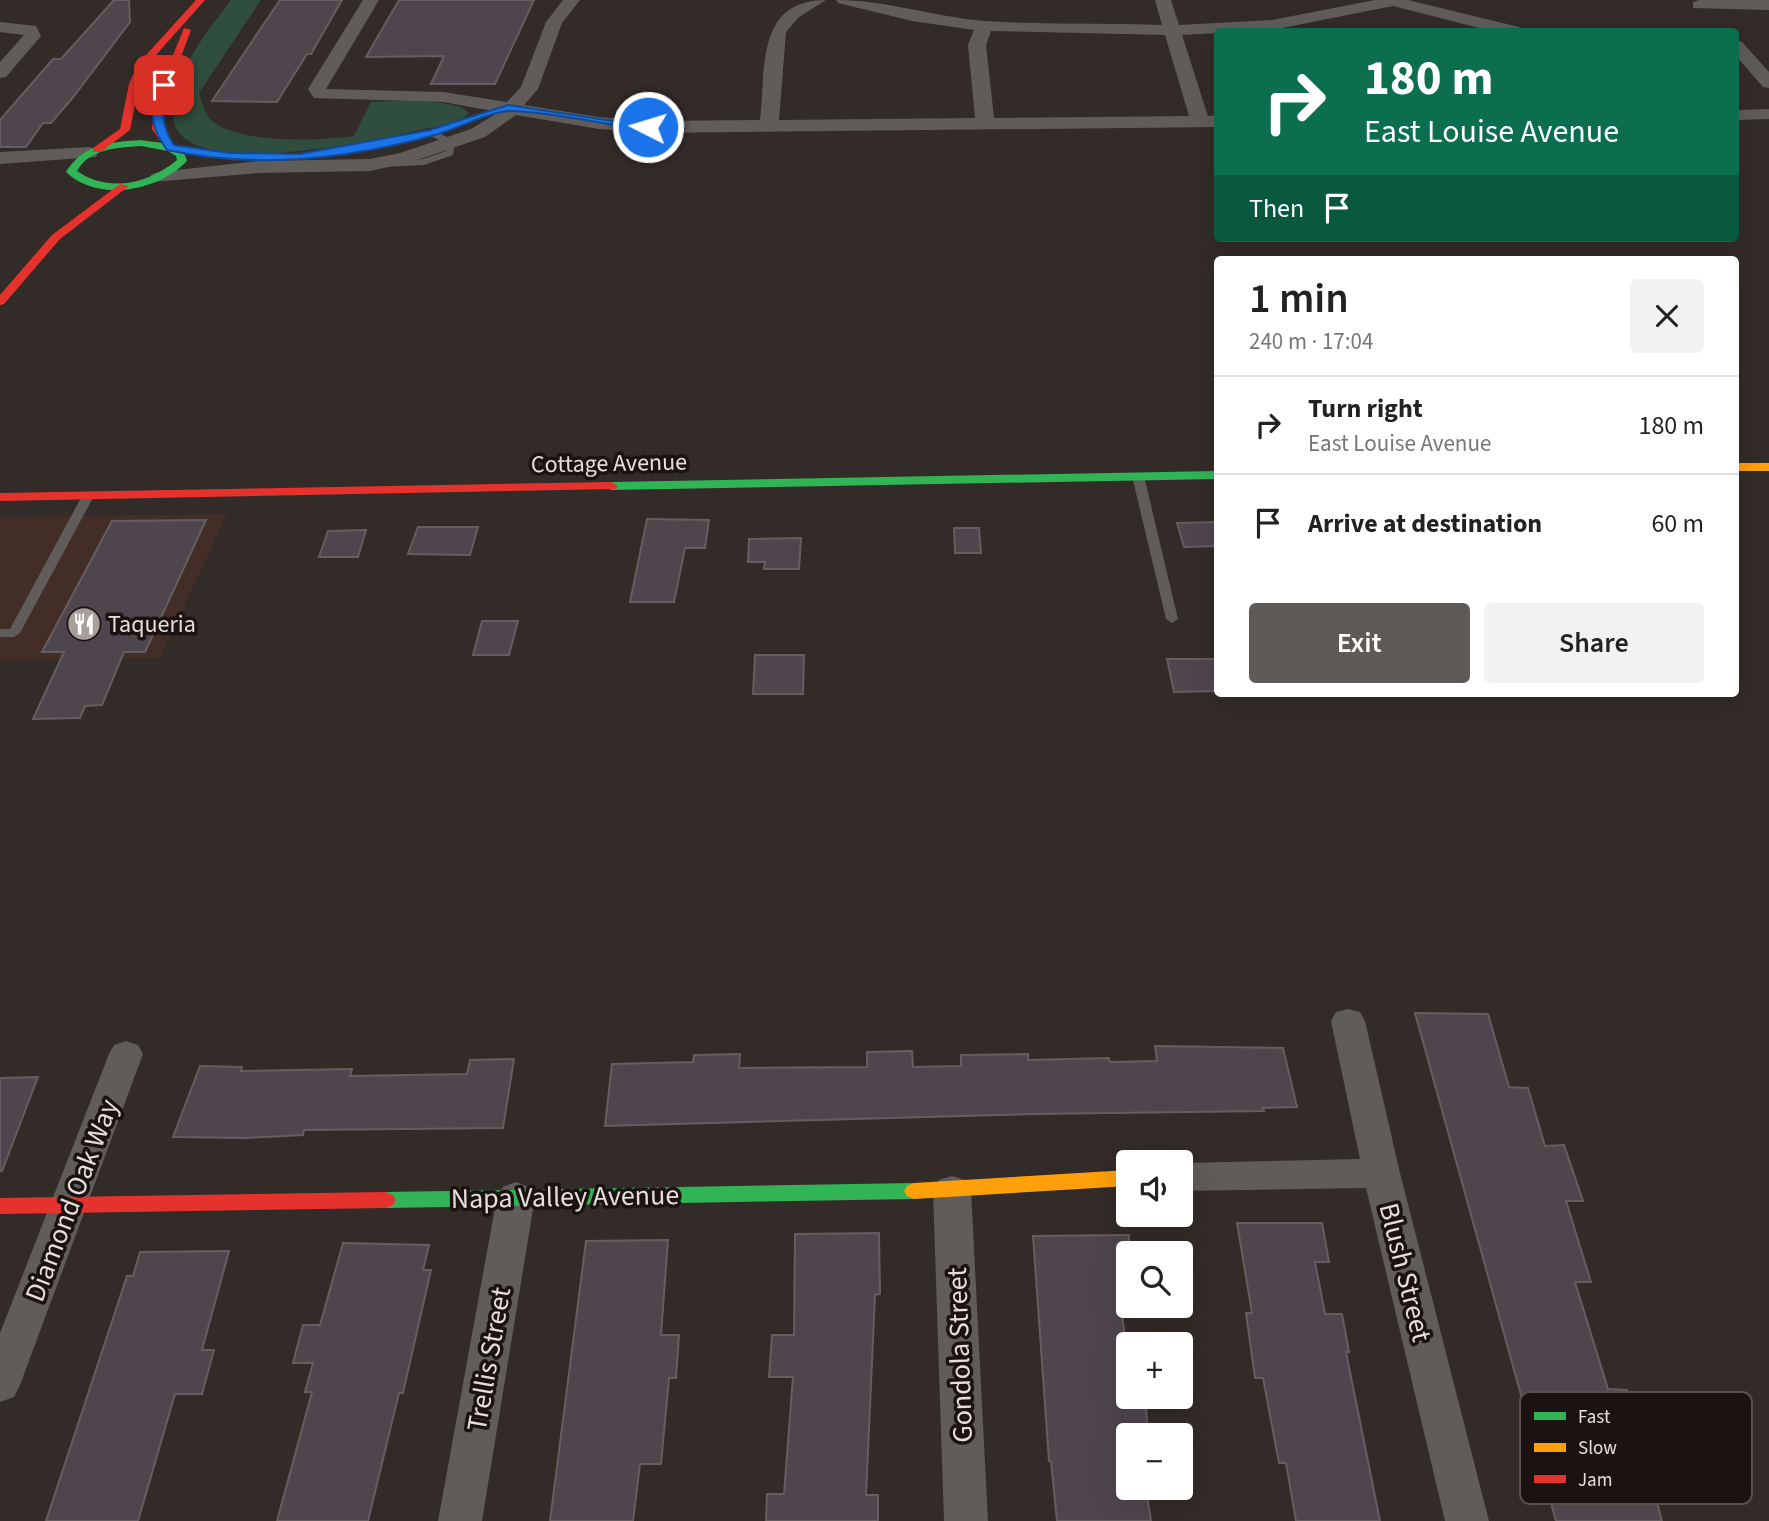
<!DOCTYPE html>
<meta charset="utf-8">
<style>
:root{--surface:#fff;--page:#f2f2f2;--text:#222;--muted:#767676;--line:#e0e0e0;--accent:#5e5a58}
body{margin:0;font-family:"Source Sans 3",sans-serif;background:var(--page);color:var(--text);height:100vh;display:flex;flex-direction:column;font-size:26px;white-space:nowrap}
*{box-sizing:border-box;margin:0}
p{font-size:23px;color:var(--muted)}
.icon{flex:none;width:38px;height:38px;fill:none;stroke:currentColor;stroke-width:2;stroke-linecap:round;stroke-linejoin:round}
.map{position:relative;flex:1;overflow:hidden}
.panel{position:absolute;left:1214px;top:256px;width:525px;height:441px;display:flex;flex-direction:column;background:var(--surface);border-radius:7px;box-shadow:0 7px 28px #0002}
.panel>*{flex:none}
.banner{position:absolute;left:1214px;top:28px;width:525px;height:214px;border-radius:7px;box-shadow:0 7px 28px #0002;background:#0b6e4f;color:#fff;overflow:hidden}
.controls{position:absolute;left:1116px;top:1150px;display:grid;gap:14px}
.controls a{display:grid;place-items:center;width:77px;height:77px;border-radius:7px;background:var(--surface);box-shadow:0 7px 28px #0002;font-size:35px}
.pin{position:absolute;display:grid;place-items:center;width:60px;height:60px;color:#fff;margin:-30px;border-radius:14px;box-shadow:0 4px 10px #0006}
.me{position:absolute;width:77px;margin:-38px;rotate:275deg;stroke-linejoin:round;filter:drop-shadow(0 0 5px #0008)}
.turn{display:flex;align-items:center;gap:24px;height:147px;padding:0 35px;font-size:32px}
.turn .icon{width:91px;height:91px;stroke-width:2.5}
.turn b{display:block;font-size:49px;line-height:60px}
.then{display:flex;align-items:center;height:66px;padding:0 35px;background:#0003;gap:14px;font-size:26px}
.round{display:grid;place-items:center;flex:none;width:74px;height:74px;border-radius:7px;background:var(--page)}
.summary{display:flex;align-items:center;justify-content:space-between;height:119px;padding:0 35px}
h1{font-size:42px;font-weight:600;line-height:52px}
.action{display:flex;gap:14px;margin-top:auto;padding:14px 35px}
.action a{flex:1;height:80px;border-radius:7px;background:var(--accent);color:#fff;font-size:28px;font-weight:600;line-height:80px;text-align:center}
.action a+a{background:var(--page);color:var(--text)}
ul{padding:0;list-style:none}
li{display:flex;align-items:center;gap:21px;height:98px;padding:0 35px;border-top:2px solid var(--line)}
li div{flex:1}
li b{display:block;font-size:26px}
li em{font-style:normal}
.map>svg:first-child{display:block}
</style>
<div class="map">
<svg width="1769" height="1521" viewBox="0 0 1769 1521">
<rect width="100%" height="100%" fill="#332b28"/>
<path fill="#422e26" d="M227 514 160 658 0 661V517Z"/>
<path fill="#2f4e3d" d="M231 0H261L199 93C202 102 206 117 213 122 244 144 318 141 354 136L371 102C390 101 457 98 469 113 456 126 435 126 419 130 379 140 190 181 174 123 172 114 176 106 179 98 181 89 181 80 184 72 195 45 214 23 231 0Z"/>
<g fill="#4f464d" stroke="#645e60" stroke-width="2">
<path d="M114 0H129L130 22 74 96 51 123H43L26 147H0V120L53 59H61Z"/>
<path d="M280 0H342L311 54H307L277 102 212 101Z"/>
<path d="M399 0H534L495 84H431L444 56 366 57Z"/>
<path d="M647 519 709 520 705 548H685L674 602H630Z"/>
<path d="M206 520 145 652H124L102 705 85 706 80 718 33 719 64 652H42L112 521Z"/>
<path d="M1218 522V546L1184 547 1177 523Z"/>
<path d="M418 527H478L470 555 408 554Z"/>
<path d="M954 528H979L981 553H955Z"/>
<path d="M366 530 358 557H319L328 531Z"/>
<path d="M801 538 799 569H764L765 562H748L749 539Z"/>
<path d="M482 621H518L509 655H473Z"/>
<path d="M755 655H804L803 694H753Z"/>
<path d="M1167 659H1218V691L1174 692Z"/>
<path d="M1415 1013 1488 1014 1509 1087 1528 1088 1545 1146 1564 1145 1583 1201H1566L1591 1282H1575L1608 1389 1627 1390 1662 1521H1556Z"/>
<path d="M1155 1046 1283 1048 1297 1107 1263 1108 1264 1111 1033 1114 605 1126 612 1064 693 1062 694 1055 740 1054 739 1068 867 1067V1052L912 1051 913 1067 961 1066V1055L1028 1054V1060L1109 1058 1110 1062 1157 1061Z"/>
<path d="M514 1059 503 1128 304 1130 303 1135 245 1138 173 1137 200 1066 242 1067 241 1071 352 1069 350 1076 467 1074 470 1060Z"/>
<path d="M38 1077 2 1171H0V1078Z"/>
<path d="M1237 1223H1322L1329 1262H1315L1325 1314H1342L1349 1352H1346L1380 1521H1296L1286 1463H1279L1263 1378H1255L1246 1313H1252Z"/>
<path d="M879 1233 880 1294 875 1295 866 1495H878V1521H766L767 1494H784L793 1377H769L772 1335H794L795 1234Z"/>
<path d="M1129 1235V1275H1117L1129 1370V1396H1145L1148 1435H1129V1488H1146L1151 1521H1057L1051 1461H1049L1033 1236Z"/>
<path d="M668 1240 661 1335H679L676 1378H669L661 1464H640L633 1521H550L586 1241Z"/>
<path d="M343 1243 429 1245 423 1270H431L403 1393H399L368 1521H277L312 1392H305L313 1363H293L303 1325H320Z"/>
<path d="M229 1251 202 1350H214L202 1394H175L138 1521H46L127 1276H133L140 1252Z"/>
</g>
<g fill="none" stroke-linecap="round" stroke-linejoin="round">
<g fill="#5f5c5a" fill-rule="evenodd">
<path d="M429 131H435L455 141 453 155 424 165 382 167V163L385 162 423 159 446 151 447 144 429 135Z"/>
<path d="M1138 473 1144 476 1178 619 1172 623 1166 619 1132 476Z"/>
<path d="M88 492 94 496 20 633 14 637H0V629H10L82 496Z"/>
</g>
<g fill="#5f5c5a" fill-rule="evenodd">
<path d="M363 0H379L326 89 443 92 507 102 521 87 546 22 563 0H580L562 23 538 89 524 105 599 117 648 121 760 120C766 69 756 0 826 0L799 17 786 32 779 120 975 118 968 45 974 30 912 21 838 3 836 0C886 0 934 17 985 21 1043 25 1103 23 1162 25L1155 0H1171L1179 25 1272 20 1375 0H1408L1519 27 1521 31 1495 32 1393 6 1272 30 1182 35 1208 116 1218 115V127L648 133 599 129 516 115 485 137 411 162 370 171 258 173 152 182 149 178 152 174 159 172 258 161 370 159 400 153 471 129 499 112 443 102 314 98 308 89ZM991 31 1165 35 1189 116 994 118 986 45Z"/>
<path d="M1699 0H1769V10L1693 8V2Z"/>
<path d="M0 22 36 26 41 36 6 77 0 78V62L24 35 0 32Z"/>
<path d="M1736 41 1742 42 1769 72V88L1763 87 1736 56Z"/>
<path d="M1769 109V119L1736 120V110Z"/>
<path d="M89 147 96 149 98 153 96 157 0 164V152Z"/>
<path d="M1348 1009 1360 1012 1365 1021 1400 1173 1489 1521H1445L1366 1188 1181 1191V1163L1360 1159 1331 1021 1336 1012Z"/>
<path d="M126 1041 138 1045 143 1054 20 1385 14 1397 0 1402V1333L109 1054 114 1045Z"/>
<path d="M952 1176 965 1180 971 1190 988 1521H944L933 1190 939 1180Z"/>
<path d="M516 1182 529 1187 535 1197 482 1521H438L497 1197 503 1187Z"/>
</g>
<g fill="#30b455" fill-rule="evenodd">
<path d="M141 140C156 143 184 142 187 161 159 191 98 203 66 172 83 144 111 142 141 140ZM141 146 168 151 176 156 177 160C148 184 109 193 77 171 90 148 117 148 141 146Z"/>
<path d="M1218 471V479L611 490 604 486 611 482Z"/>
<path d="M914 1183 921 1186 924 1191 921 1196 914 1199 386 1208 379 1205 376 1200 379 1195 386 1192Z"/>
</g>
<g fill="#ff9f0a" fill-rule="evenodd">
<rect x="1736" y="463" width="33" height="8"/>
<path d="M1129 1170V1186L914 1199 907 1196 904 1191 907 1186 914 1183Z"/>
</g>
<g fill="#e5322d" fill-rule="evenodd">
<path d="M196 0H205L147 65 139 84 130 130 101 152H93V148L120 129 129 84 138 64Z"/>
<path d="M184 28 191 30 165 100 162 129 176 148 171 151 167 150 152 129 155 100Z"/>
<path d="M120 184 129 186 60 239 4 304 0 305V295L52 235Z"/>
<path d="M611 482 618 486 616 489 0 501V493Z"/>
<path d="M386 1192 393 1195 396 1200 393 1205 386 1208 0 1214V1198Z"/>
</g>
</g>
<path fill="#1a73e8" stroke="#114b97" stroke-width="2" d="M161 83 169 85C162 108 160 125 174 145L230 153 300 154 430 130 508 105 653 127 648 130C606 125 553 112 511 111 490 111 457 129 435 135 349 159 255 169 167 150 150 126 148 111 161 83Z"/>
<defs>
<g id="restaurant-disc" transform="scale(1.75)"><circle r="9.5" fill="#a89f9b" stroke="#1a1311"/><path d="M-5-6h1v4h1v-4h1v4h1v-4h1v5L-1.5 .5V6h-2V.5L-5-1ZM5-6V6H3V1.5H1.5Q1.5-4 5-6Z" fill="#fff"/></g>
</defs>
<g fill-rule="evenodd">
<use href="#restaurant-disc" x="84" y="624"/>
</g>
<g text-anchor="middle" stroke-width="7" stroke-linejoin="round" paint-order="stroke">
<g font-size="24" fill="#e7ddd9" stroke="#1a1311">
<text transform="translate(609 463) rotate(-1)" y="8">Cottage Avenue</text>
</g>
<g font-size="24" fill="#e7ddd9" stroke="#1a1311" text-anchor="start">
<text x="108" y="632">Taqueria</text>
</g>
<g font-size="28" fill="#e7ddd9" stroke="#1a1311">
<text transform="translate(565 1196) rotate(-1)" y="10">Napa Valley Avenue</text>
<text transform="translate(71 1200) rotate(-69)" y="10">Diamond Oak Way</text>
<text transform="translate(1406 1272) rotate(76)" y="10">Blush Street</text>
<text transform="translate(959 1355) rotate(-92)" y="10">Gondola Street</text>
<text transform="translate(488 1359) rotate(-80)" y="10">Trellis Street</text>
</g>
</g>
<rect x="1520" y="1392" width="232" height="112" rx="10" fill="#1a1311" stroke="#58504d" stroke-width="2"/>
<rect x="1534" y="1412" width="32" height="8" fill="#30b455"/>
<rect x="1534" y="1443" width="32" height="9" fill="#ff9f0a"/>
<rect x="1534" y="1475" width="32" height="8" fill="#e5322d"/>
<g font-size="19" fill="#e7ddd9">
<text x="1578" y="1423">Fast</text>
<text x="1578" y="1454">Slow</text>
<text x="1578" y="1486">Jam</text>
</g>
</svg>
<div class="controls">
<a><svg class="icon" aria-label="sound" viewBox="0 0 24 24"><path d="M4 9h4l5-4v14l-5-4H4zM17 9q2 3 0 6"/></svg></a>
<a><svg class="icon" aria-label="search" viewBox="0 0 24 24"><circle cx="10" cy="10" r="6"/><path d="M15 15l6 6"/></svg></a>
<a>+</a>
<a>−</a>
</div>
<div class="pin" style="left:164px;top:85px;background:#d93025"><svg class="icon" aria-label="arrive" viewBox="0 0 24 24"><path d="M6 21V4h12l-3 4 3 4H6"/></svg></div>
<svg class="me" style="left:648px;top:127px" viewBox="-20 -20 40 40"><circle r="17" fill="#1a73e8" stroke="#fff" stroke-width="3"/><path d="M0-11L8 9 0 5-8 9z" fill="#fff"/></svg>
<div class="banner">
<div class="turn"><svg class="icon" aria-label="right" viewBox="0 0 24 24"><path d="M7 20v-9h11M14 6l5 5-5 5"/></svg><div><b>180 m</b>East Louise Avenue</div></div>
<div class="then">Then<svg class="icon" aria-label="arrive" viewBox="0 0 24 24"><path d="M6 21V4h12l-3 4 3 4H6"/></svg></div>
</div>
<section class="panel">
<div class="summary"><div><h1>1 min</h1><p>240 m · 17:04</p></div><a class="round"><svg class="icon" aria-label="close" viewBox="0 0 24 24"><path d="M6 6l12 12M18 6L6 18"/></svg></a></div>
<ul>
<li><svg class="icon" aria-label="right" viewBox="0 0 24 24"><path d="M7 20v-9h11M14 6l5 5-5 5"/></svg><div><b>Turn right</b><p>East Louise Avenue</p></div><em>180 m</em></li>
<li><svg class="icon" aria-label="arrive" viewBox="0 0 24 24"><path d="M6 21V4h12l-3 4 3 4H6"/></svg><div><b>Arrive at destination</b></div><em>60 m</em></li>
</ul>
<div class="action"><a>Exit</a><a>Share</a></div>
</section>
</div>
